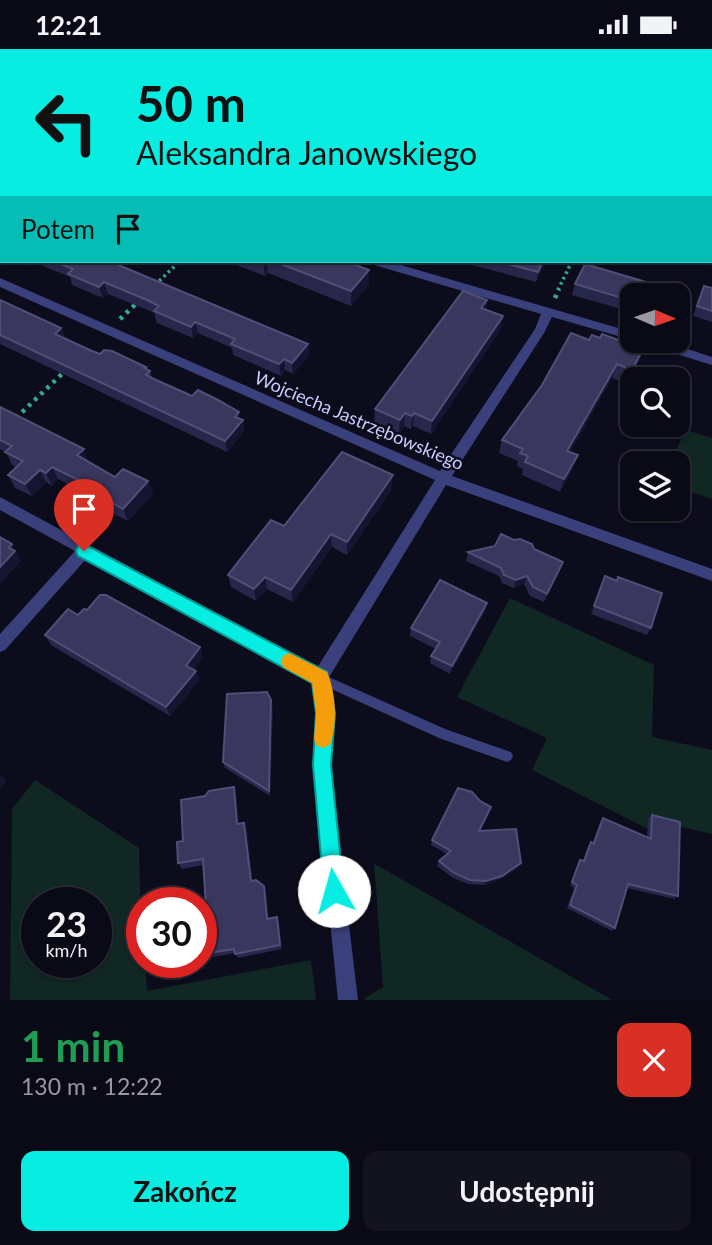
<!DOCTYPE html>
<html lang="pl">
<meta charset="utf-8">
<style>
:root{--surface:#0a0916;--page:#13121f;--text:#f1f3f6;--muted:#999aa1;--line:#2a2a35;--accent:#07ede2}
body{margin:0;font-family:Lato,sans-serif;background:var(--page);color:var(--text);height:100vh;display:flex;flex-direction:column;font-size:26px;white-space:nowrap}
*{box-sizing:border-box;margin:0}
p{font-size:23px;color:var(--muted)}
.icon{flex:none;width:38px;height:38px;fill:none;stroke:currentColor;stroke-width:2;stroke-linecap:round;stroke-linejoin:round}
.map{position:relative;height:951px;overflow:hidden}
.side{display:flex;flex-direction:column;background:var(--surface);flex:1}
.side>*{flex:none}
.top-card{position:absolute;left:0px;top:0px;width:712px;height:214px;box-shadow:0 2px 5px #0004,0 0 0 2px var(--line);background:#07ede2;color:#111;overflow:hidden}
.needle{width:46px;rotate:92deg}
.buttons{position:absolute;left:620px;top:234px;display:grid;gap:14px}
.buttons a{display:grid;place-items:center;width:70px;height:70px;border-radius:14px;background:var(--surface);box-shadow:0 2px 5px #0004,0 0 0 2px var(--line);font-size:35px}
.speed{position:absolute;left:21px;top:838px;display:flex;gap:14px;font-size:35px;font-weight:700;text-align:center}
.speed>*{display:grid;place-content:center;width:91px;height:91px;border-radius:50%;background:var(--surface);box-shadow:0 2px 5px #0004,0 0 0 2px var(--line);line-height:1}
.speed small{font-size:18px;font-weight:400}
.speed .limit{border:10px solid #d22;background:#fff;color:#111}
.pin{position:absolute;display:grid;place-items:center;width:60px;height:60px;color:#fff;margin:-72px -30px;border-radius:50% 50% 50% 0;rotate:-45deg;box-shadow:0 0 7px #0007}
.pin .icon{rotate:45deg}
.me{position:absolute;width:77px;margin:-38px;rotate:353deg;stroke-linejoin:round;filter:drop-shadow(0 0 5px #0008)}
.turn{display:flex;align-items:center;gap:24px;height:147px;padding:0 21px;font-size:32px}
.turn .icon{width:91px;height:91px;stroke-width:2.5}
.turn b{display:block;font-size:49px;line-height:60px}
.then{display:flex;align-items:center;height:66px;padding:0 21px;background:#0003;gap:14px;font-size:26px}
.round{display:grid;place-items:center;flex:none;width:74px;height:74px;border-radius:14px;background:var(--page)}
.headline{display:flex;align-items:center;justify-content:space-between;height:119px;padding:0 21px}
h1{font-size:42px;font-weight:700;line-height:52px;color:#1e9e55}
.action{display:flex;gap:14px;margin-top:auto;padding:14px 21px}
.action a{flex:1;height:80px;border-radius:14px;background:var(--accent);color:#111;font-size:28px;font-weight:700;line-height:80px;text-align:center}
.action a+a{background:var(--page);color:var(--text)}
.status{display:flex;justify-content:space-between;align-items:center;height:49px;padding:0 35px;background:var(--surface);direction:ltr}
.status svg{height:19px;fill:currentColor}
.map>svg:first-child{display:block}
</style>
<div class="status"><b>12:21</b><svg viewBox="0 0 49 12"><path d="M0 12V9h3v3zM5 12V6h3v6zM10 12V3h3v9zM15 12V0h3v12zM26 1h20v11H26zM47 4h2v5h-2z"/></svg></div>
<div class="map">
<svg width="712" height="951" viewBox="0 0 712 951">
<rect width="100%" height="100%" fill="#0d0c1d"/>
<g fill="#102723" fill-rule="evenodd">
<path d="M686 381 712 389V450L677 438V415H669Z"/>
<path d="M510 549 654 616 652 688 712 701V785L648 770V780L532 721 547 689 457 648Z"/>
<path d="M35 731 139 799 142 914H145L147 942 311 911 316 951H10L12 760ZM96 854V914H37V854Z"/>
<path d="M374 815 389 823 612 951H366L365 949 383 938Z"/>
</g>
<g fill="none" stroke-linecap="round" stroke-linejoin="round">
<g stroke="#31ab92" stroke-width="3.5" stroke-dasharray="2.5 3.5" stroke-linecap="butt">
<path d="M155 236 180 212"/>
<path d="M558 241 572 212"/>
</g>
<g stroke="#31ab92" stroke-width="4.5" stroke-dasharray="3.5 5" stroke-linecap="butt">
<path d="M555 249 559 240"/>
<path d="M120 270 139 252"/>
<path d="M16 369 65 322"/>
</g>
<path fill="#39407b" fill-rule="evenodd" d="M320 624 445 680 511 703 513 707 511 711 507 713 439 689 316 633 314 629 316 625Z"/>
<g fill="#39407b" fill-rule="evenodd">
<path d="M156 0H168L169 2H157Z"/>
<path d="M245 0H253L244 2Z"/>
<path d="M429 0H437L428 2Z"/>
<rect x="607" y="0" width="8" height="2"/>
<path d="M0 64 2 65V71L0 70Z"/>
<rect x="710" y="157" width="2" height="7"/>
<path d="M370 212H387L632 283V291L552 268 544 284 452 427 712 520V532L446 436 328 630 334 664 330 717 358 951H338L314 717 318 664 313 633 87 509 5 601 0 603V585L75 502 0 461V448L317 619 435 431 0 238V229L440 422 535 280 541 265 371 215Z"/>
<path d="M642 292H663L712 308V316L644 295Z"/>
</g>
</g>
<g fill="#27264b">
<path d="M197 0H224L223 2H197Z"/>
<path d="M261 0H327L326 2H261Z"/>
<path d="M2 80V117L0 116V81Z"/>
<path d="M712 189V207L710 206V194Z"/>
<path d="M18 212H109L308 295 309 306 293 325 285 321 281 327 233 306 232 299 198 284 193 289 157 274 154 264 150 262 108 245 103 249 72 236 70 228 33 213 29 217Z"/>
<path d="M226 212H345L369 236 351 257 268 224 265 227Z"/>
<path d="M457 212H545L536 233Z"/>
<path d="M575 235 632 247V263L572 246Z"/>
<path d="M704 237 712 239V273L693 267Z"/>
<path d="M0 251 61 279 65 289 92 302 146 320 150 322 152 329 243 371 244 382 227 403 0 295Z"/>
<path d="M487 251 486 261 503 267 500 281 431 385 413 377 411 380 404 377 399 385 374 374 375 360Z"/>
<path d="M600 289 643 300 638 314 627 335 612 329 570 403 573 419 560 443 522 426 523 420 517 417 518 412 499 404 502 391 589 291Z"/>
<path d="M0 358 89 413 115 428 148 432 153 445 128 472 114 465 111 468 92 457 87 445 58 430 52 437 46 433 32 447 15 439 8 426 16 418 12 416 6 403 0 400Z"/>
<path d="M392 440 347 506 332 498 293 553 267 540 256 552 231 538 228 526 284 477Z"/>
<path d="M534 500 559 521 544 553 530 547 524 535 514 539 502 534 499 527 466 512 468 503Z"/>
<path d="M605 527 616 532 618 528 651 579 647 586 591 565Z"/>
<path d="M485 562 450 625 430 614 431 607 436 600 410 587 411 579Z"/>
<path d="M78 566 203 608 193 621 196 622 199 631 170 667 51 596 45 586Z"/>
<path d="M273 658 270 747 225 719 223 713Z"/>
<path d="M236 745 239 774H244L247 780 252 831 266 843 269 870 279 873 282 900 238 909 235 904 213 908 209 904V894L202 895 201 893V860L206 859 203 816 182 820 178 814 183 792Z"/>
<path d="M652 766 678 847 674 850 627 839 615 879 612 882 567 859 574 839 570 836 578 814 580 811 583 812 588 797 591 793 592 794 600 773 603 769 647 789 648 770Z"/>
<path d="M480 782 518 819 499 831 484 836 468 835 453 829 437 817 439 812 447 805 431 796 432 791Z"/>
</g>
<g fill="#151431">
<path d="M3 0H32L29 2H2V8L0 2Z"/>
<path d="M2 14V30L0 32V15Z"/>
<path d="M27 212H33V213L29 217Z"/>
<path d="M263 212H267L268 224 265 227Z"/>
<path d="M543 212H545V215L536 233 538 223Z"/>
<path d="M369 221V236L351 257V242Z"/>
<path d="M104 233 108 245 103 249 99 238Z"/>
<path d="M487 251 485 265 481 259Z"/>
<path d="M503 267 500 281 431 385 432 372Z"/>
<path d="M195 273 198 284 193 289 191 278Z"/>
<path d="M61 279 65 291 55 285Z"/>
<path d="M308 295 309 306 293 325 292 314Z"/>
<path d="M643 300 638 314 627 335 632 321Z"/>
<path d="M284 310 285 321 281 327 279 315Z"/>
<path d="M617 315 612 329 563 415 567 402Z"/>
<path d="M239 363 241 374 243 371 244 382 227 403 225 392 235 368Z"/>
<path d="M405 364 404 377 399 385 400 371Z"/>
<path d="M414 364 413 377 411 380 412 367Z"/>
<path d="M84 400 89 413 77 406Z"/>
<path d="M578 406 573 419 560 443 564 430Z"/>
<path d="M52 418 58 430 52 437 46 424Z"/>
<path d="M40 421 46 433 32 447 25 435Z"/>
<path d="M393 426 392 440 347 506V493Z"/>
<path d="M148 432 153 445 128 472 123 460Z"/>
<path d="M109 452 114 465 111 468 106 455Z"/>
<path d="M331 485 332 498 293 553 291 541Z"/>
<path d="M12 495 21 512 0 535V518L9 499Z"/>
<path d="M527 527 524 535 514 539 516 531Z"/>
<path d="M265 528 267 540 256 552 254 540Z"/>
<path d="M487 554 485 562 450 625 452 617Z"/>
<path d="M200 598 203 608 189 626 186 617Z"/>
<path d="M196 622 199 631 170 667 166 658Z"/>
<path d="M271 651 273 658 270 747 269 742Z"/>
<path d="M0 725 7 732 0 740Z"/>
<path d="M234 738 236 745 240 781 237 775Z"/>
<path d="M244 774 247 780 253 837 251 832Z"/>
<path d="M521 814 518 819 499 831 484 836 486 832Z"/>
<path d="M264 837 266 843 269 875 267 870Z"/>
<path d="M277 868 279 873 282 900 280 896Z"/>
</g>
<g fill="#39375e" stroke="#504f77" stroke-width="2">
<rect x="369" y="0" width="30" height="2"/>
<path d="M548 0H571L570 2H547Z"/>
<rect x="643" y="0" width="43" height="2"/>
<path d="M2 80V104L0 103V81Z"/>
<rect x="0" y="166" width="2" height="28"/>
<path d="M54 212H109L308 295 292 314 284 310 279 315 231 295 235 290 195 273 191 278 154 262 159 257 147 251 104 233 99 238 68 225 73 220Z"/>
<path d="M273 212H345L369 221 351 242Z"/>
<path d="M497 212H543L538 223Z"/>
<path d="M585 215 656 236 652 247H632V252L575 235Z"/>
<path d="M704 237 712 239V262L697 257Z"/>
<path d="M463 242 487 251 481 259 503 267 432 372 414 364 412 367 405 364 400 371 375 360Z"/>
<path d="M0 251 61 279 55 285 92 302 100 305 104 301 112 302 146 318 144 319 150 322 146 326 154 330 192 347 198 341 218 351 239 363 235 368 243 371 225 392 0 286Z"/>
<path d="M571 284 589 291 592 286 600 289 602 285 643 300 632 321 617 315 567 402 578 406 564 430 525 413 528 407 520 404 523 400 502 391 542 336Z"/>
<path d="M0 358 84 400 77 406 115 428 123 420 148 432 123 460 109 452 106 455 86 445 93 438 52 418 46 424 40 421 25 435 8 426 23 412 5 403 12 397 0 391Z"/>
<path d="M342 403 393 426 347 493 331 485 291 541 265 528 254 540 228 526 271 471 284 477Z"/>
<path d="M501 485 514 491 520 490 532 495 534 500 563 513 547 545 533 538 527 527 516 531 504 526 501 519 468 503 495 497Z"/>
<path d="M0 488 12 495 9 499 15 502 0 518Z"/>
<path d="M605 527 617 532 618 528 662 544 651 579 594 557Z"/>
<path d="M440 531 487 554 452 617 431 607 440 593 411 579Z"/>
<path d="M100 546H106L200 598 186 617 196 622 166 658 45 586 68 560 78 566 84 560 87 561Z"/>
<path d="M267 643 271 651 269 742 223 713 227 645Z"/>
<path d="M234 738 237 775 244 774 251 832 256 831 264 837 267 870 277 868 280 896 235 905 234 900 209 904 208 889 201 890V860L206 859 203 810 178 814 177 793 183 792 181 751 205 747 209 742Z"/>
<path d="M458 739 472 743 480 752 491 758 479 782 516 780 521 814 502 827 486 832 470 831 454 824 439 812 451 802 432 791Z"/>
<path d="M652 766 680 773 678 847 628 835 615 879 570 856 577 836 572 833 580 811 584 812 591 793 594 795 603 769 651 790Z"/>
</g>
<path fill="#07ede2" stroke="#059a93" stroke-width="2" d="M84 495 327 623 335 664 331 716 344 842 341 849 334 852 327 849 324 842 313 716 316 664 312 634 78 507 76 502 78 497Z"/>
<path fill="#f59e0b" d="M289 604 327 623C336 643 338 676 330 696L323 699 316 696 314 690 316 664 312 634 283 618 281 612 283 607Z"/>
<g text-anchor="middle" stroke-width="5" stroke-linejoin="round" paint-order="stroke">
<g font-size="18" fill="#caccfd" stroke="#0d0c1d">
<text transform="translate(359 372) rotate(23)" y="6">Wojciecha Jastrzębowskiego</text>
</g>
</g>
</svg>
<div class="buttons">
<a><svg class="needle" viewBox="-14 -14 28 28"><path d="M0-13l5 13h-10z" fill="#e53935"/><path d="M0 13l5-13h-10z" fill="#999aa1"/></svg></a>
<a><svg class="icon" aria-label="search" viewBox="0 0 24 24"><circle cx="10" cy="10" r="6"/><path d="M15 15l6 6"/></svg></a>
<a><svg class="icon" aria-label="layers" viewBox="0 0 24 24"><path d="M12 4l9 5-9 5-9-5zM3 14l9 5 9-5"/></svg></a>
</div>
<div class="speed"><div>23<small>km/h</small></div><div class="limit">30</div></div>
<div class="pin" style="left:84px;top:502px;background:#d93025"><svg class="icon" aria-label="arrive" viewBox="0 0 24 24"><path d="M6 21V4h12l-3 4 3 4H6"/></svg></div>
<svg class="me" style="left:334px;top:842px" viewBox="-20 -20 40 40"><circle r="19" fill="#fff"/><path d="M0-13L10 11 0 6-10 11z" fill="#07ede2"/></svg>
<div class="top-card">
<div class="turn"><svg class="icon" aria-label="left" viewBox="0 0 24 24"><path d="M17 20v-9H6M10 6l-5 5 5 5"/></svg><div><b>50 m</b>Aleksandra Janowskiego</div></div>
<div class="then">Potem<svg class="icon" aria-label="arrive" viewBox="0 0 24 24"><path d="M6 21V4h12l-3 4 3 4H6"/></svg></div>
</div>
</div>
<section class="side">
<div class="headline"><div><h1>1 min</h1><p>130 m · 12:22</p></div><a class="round" style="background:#d93025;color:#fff"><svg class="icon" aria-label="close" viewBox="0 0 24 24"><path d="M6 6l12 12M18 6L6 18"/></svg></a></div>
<div class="action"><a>Zakończ</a><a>Udostępnij</a></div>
</section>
